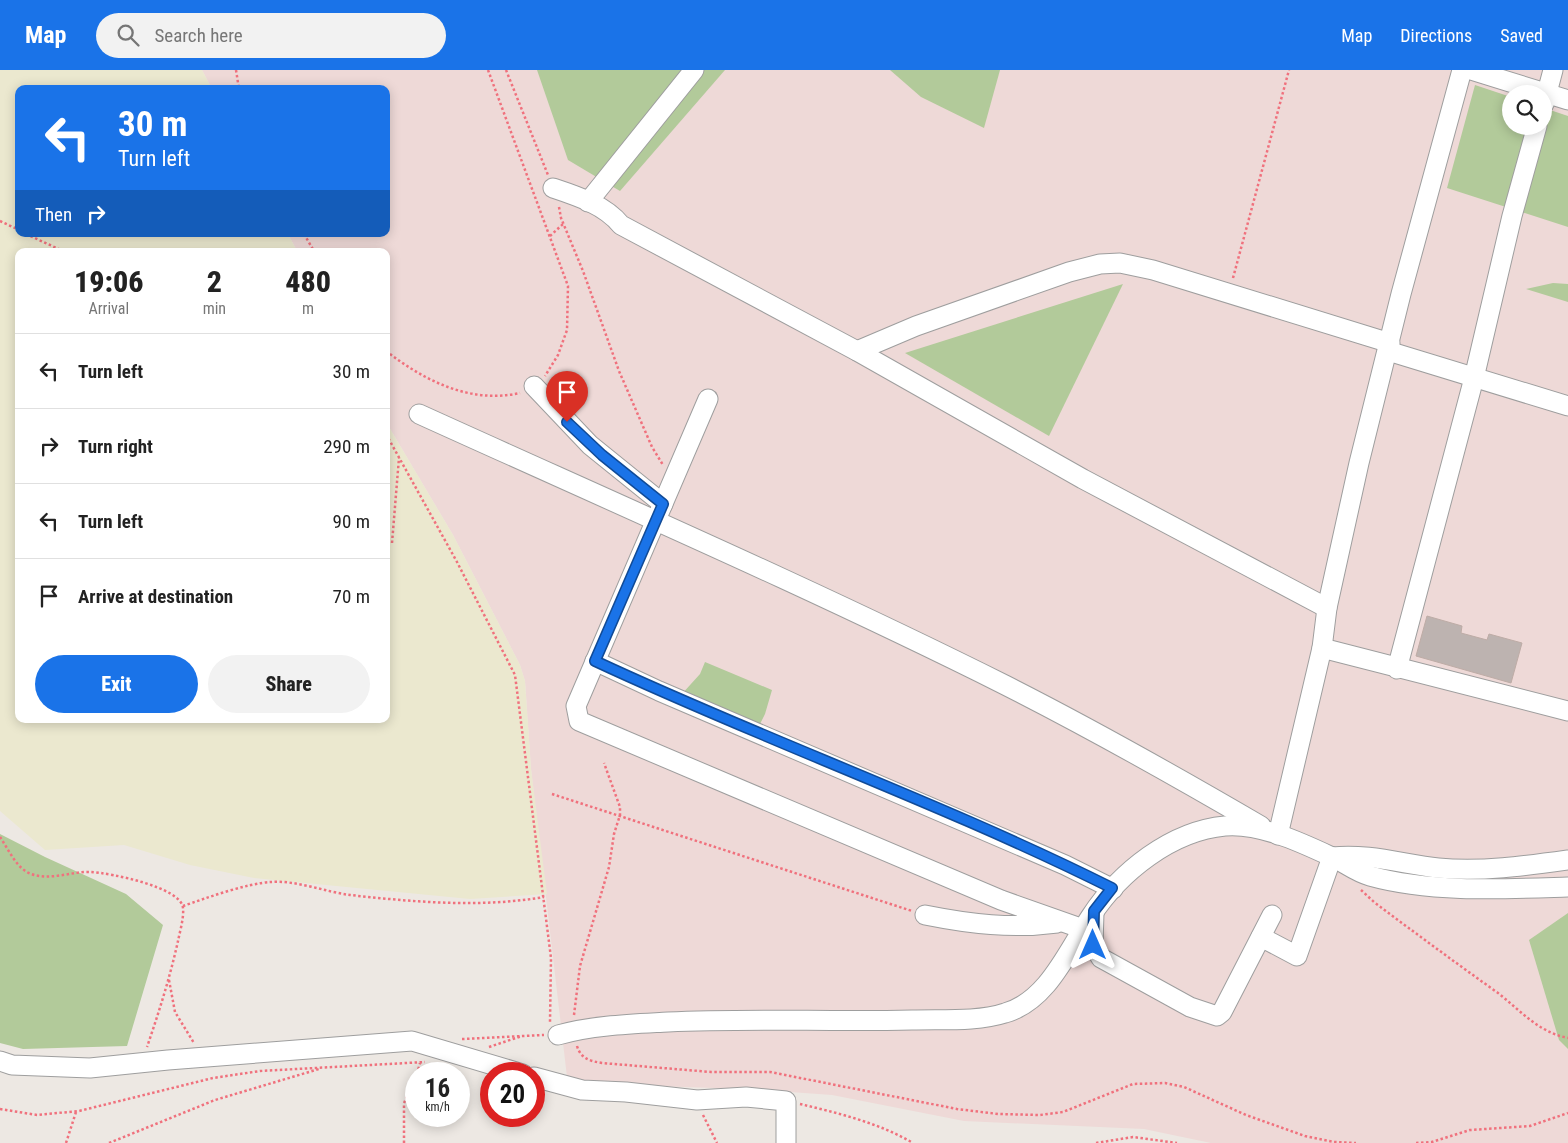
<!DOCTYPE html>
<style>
:root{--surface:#fff;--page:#f2f2f2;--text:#222;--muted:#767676;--line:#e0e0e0;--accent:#1a73e8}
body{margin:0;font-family:"Roboto Condensed",sans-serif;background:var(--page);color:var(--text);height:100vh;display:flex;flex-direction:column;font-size:19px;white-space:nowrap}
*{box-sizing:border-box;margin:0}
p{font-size:16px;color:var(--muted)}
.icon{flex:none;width:28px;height:28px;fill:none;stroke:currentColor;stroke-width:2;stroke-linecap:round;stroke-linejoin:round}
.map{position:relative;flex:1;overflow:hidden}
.details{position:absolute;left:15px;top:178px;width:375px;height:475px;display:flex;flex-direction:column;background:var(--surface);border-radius:10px;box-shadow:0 2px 12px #0003}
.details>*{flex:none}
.guide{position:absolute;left:15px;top:15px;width:375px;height:152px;border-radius:10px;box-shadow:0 2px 12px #0003;background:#1a73e8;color:#fff;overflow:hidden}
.tools{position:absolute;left:1502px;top:15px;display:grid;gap:10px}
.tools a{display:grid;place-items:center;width:50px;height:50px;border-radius:50%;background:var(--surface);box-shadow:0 2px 12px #0003;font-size:25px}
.speed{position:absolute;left:405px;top:992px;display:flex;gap:10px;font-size:25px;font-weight:700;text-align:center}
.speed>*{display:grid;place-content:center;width:65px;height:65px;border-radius:50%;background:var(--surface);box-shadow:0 2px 12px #0003;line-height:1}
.speed small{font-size:12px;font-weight:400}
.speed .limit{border:8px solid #d22;background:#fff;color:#111}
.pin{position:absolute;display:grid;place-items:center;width:42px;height:42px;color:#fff;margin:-51px -21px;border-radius:50% 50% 50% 0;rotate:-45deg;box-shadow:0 0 5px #0007}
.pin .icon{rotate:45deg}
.me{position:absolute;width:55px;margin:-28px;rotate:0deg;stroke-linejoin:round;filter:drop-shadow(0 0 4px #0008)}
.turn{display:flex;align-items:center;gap:18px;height:105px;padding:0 20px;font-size:22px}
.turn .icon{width:65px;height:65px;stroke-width:2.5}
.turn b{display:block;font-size:35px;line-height:42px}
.then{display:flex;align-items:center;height:48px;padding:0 20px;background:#0003;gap:10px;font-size:19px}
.eta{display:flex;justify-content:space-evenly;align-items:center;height:85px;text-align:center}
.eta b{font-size:30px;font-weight:800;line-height:35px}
.primary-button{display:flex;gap:10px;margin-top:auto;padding:10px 20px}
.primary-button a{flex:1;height:58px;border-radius:30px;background:var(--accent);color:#fff;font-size:20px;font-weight:800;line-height:58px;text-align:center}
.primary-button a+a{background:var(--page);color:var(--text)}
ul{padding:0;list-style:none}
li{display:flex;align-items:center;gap:15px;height:75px;padding:0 20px;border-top:1px solid var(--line)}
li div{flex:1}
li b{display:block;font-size:19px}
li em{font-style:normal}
header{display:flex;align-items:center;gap:30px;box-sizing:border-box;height:70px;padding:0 25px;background:var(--accent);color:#fff}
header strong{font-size:24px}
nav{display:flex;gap:28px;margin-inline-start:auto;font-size:18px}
.search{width:350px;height:45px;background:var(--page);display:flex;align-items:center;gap:12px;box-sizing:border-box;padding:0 18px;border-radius:28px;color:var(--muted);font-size:19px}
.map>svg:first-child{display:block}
</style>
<header>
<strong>Map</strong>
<div class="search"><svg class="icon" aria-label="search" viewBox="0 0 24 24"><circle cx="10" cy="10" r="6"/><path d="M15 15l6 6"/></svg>Search here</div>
<nav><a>Map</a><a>Directions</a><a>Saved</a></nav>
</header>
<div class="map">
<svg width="1568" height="1073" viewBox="0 0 1568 1073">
<rect width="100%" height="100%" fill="#ede8e3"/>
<path fill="#eed9d7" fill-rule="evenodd" d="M202 0H1568V1073H1211L1144 1059 964 1051 832 1025 746 1019 591 1014 567 1007 531 699 525 611 520 595 453 465 386 352V181H297L288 164H386V19H212ZM1511 24H1544V56H1511Z"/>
<path fill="#ebe8cf" d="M0 0H202L212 19H19V164H288L297 181H19V649H386V352L453 465 520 595 525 611 531 699 547 824 470 829 254 808 190 795 124 775 45 780 0 741Z"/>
<g fill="#b2ca9a">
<path d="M537 0H725L620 121 568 90Z"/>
<path d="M890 0H1000L984 58 921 27Z"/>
<path d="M1475 15 1511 27V56H1544V38L1568 46V157L1447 118Z"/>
<path d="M1553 213 1568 214V232L1526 219Z"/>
<path d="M1123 214 1049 366 905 283Z"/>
<path d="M705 592 772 620 765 644 758 658 681 625 700 604Z"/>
<path d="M0 764 45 787 126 824 163 855 127 976 23 979 0 973Z"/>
<path d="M1568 843V979L1559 970 1529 870Z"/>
</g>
<path fill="#bdb3b0" stroke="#beaca6" d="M1427 546 1462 556 1461 563 1487 570 1489 564 1522 573 1511 613 1416 586Z"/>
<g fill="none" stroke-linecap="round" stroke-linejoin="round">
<g stroke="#9e9e9e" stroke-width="21">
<g id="minor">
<path d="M1471 0 1568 30"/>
<path d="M1544 34 1553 0"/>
<path d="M553 118C577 126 605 135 621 155L857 281 1083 409 1327 538"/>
<path d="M588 132 694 0"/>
<path d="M857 281 916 256 1069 202 1100 194 1120 193 1153 200 1390 273"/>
<path d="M1388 281 1568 336"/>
<path d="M534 316 590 375 663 434"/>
<path d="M708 329 576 636 579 651 1001 830 1083 859"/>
<path d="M419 344C615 433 813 519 1005 615 1092 659 1177 707 1261 756"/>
<path d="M1322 578 1568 641"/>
<path d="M595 591 659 621 1065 795 1113 819"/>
<path d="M1397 599 1474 308 1512 146 1537 56"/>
<path d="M1278 765 1322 578 1327 538 1359 393 1401 224 1462 0"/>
<path d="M1094 843 1093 875 1101 888 1190 937 1217 946 1222 942 1272 845"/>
<path d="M925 845C970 854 1012 859 1057 853"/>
<path d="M1261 867 1297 886 1332 787C1368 783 1403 794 1438 798 1481 802 1525 796 1568 790"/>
<path d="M558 965C594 955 632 954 668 952 749 948 830 952 912 950 941 949 977 952 1005 943 1048 931 1068 880 1091 846 1120 802 1171 761 1225 756 1259 753 1300 772 1330 786 1344 792 1355 802 1370 806 1431 823 1505 819 1568 817"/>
<path d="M0 991 12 995 90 998 168 990 412 971 523 1004"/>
<path d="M534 1007 582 1020 626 1022 697 1030 746 1027 786 1031V1073"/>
</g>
</g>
<g stroke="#f0717d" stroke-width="2.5" stroke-dasharray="2.5 2.5" stroke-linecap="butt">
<path d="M236 0 239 19"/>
<path d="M488 0 568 216 567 260 558 285 545 306"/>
<path d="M506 0 548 105"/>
<path d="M559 137 561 148 583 201 619 301 652 377 663 395"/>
<path d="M0 151 19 160"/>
<path d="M26 164 63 181"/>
<path d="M304 164 314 181"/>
<path d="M550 166 563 154"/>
<path d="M1233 208 1289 0"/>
<path d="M386 281C425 311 470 334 520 323"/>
<path d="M386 364 457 492 515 605 551 888 550 952"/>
<path d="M392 473 399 388"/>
<path d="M552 724 912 841"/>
<path d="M0 767C9 780 16 798 31 804 51 811 72 801 91 802 110 803 181 817 183 838 184 848 180 861 178 871 170 907 159 942 147 977"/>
<path d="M1361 820 1374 832C1415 863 1456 893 1498 923 1521 941 1538 962 1568 968"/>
<path d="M183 836C206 828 248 813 271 812 296 810 326 822 350 825 414 832 481 838 544 827"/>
<path d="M169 910 175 942 194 973"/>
<path d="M574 945 580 896 609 797 614 764 620 745V737L604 693"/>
<path d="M462 969 544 965"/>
<path d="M577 976C581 989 590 991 602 993L711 1002H770L957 1039 998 1044 1040 1045 1063 1042 1133 1014 1165 1013 1184 1017 1246 1045 1305 1066 1334 1072 1356 1073"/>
<path d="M489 977 522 966"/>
<path d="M417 1004 420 993"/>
<path d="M800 1034C838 1043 879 1053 913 1073"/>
<path d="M0 1039 37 1045 79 1041 213 1008 260 1001 425 992"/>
<path d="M703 1045 717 1073"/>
<path d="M66 1073 76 1042"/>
<path d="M109 1073 215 1030 319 999"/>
<path d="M404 1073V1033L416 1008"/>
<path d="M1096 1073 1133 1067 1177 1073"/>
<path d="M1416 1073 1432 1072 1470 1060 1530 1056 1568 1043"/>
</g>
<use href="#minor" stroke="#fff" stroke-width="19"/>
</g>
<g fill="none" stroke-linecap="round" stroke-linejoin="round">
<g stroke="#114b97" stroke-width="12">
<path id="route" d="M567 352 602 385 663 434 595 591C766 671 944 734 1112 818L1094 841 1093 875"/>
</g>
<use href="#route" stroke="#1a73e8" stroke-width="9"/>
</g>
</svg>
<div class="tools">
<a><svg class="icon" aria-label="search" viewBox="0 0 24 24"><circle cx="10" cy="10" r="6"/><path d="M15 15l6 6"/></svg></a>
</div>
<div class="speed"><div>16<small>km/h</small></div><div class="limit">20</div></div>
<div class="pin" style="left:567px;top:352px;background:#d93025"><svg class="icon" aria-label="arrive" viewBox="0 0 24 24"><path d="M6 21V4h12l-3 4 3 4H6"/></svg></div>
<svg class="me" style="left:1093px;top:875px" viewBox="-20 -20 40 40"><path d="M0-17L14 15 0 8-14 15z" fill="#1a73e8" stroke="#fff" stroke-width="4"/></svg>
<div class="guide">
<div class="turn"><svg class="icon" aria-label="left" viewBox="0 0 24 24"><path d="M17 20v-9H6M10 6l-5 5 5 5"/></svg><div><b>30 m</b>Turn left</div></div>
<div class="then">Then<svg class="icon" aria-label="right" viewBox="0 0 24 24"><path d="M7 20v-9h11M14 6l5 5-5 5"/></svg></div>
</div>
<section class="details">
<div class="eta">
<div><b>19:06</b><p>Arrival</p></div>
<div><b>2</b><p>min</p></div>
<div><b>480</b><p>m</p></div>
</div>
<ul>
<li><svg class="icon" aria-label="left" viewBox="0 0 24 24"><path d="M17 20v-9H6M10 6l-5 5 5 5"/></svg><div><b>Turn left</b></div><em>30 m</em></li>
<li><svg class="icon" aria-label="right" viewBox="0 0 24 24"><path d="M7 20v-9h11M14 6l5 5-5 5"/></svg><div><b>Turn right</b></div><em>290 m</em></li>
<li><svg class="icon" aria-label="left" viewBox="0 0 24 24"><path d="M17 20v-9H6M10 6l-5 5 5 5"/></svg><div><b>Turn left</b></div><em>90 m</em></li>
<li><svg class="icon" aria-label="arrive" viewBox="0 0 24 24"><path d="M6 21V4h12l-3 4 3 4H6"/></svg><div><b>Arrive at destination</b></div><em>70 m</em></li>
</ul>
<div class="primary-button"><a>Exit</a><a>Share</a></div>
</section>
</div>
